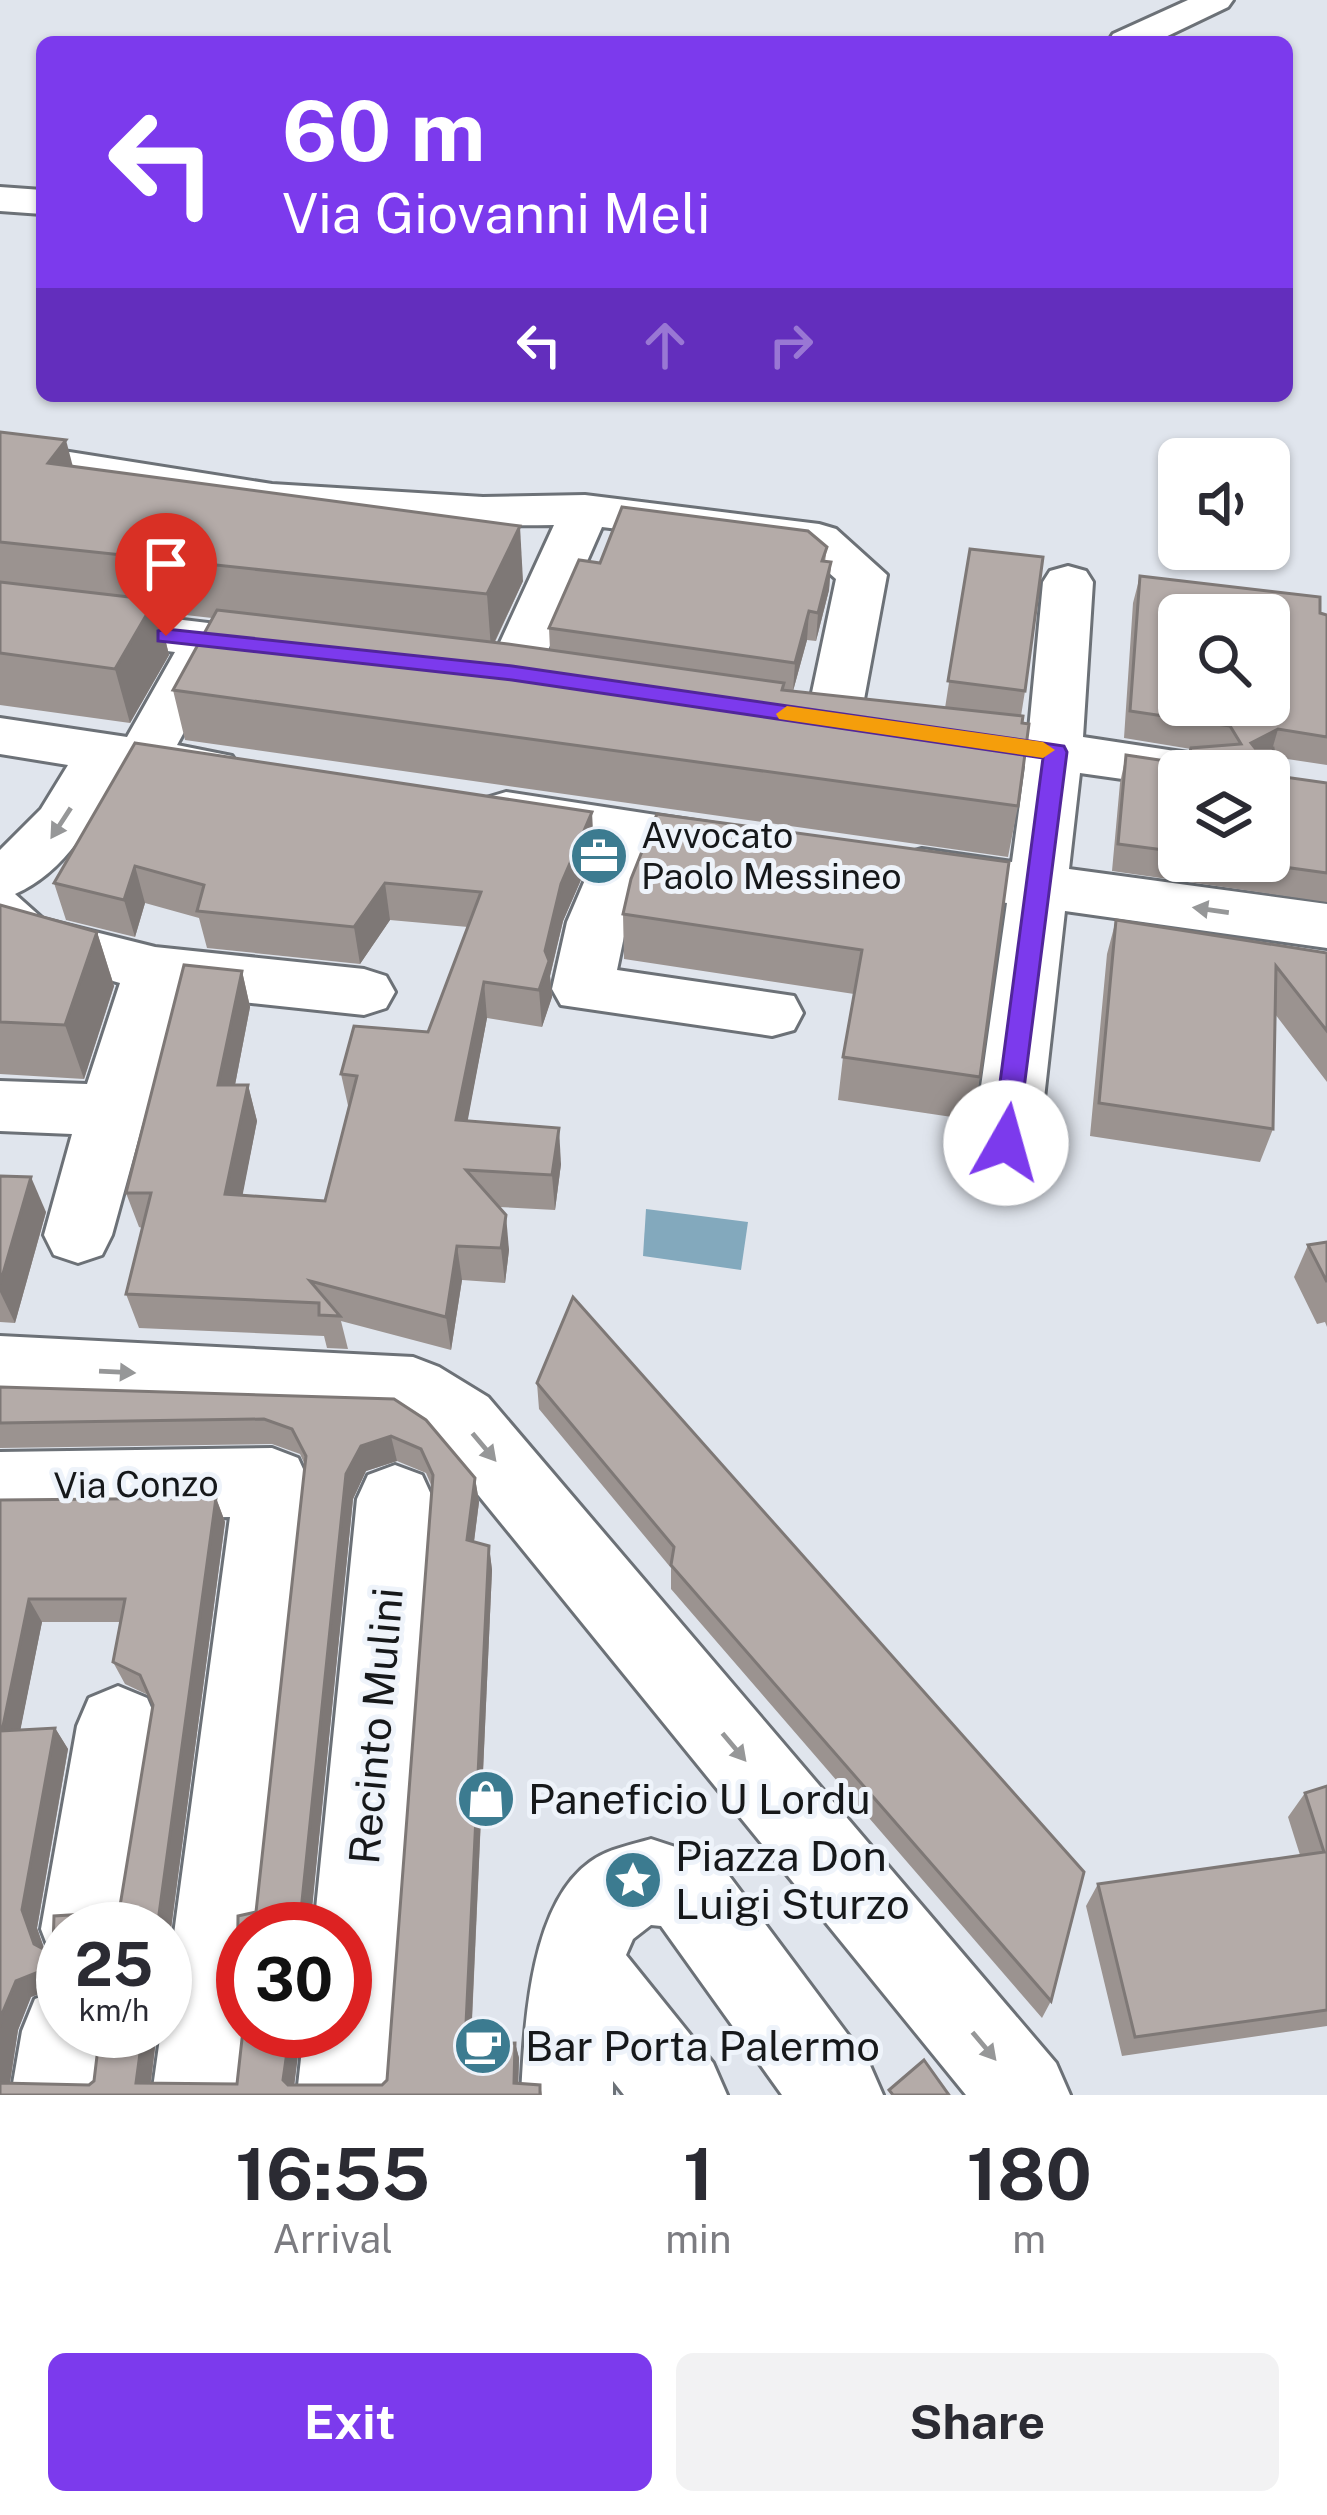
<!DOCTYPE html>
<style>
:root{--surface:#fff;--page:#f2f2f3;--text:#2b2b33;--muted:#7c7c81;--accent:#7c3aed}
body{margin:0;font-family:"Public Sans",sans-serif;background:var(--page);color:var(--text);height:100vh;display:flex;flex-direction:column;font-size:45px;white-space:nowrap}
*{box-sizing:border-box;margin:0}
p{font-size:39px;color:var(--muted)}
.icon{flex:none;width:66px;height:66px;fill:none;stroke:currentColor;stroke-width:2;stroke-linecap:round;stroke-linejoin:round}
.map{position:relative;height:2095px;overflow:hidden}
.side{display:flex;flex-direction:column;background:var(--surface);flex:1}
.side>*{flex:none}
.top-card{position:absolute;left:36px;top:36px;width:1257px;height:366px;border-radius:18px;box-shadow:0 3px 9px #0004;background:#7c3aed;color:#fff;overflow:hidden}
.controls{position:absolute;left:1158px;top:438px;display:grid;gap:24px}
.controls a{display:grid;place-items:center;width:132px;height:132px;border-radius:18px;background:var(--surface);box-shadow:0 3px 9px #0004;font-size:60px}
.speed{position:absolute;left:36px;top:1902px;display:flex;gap:24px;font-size:60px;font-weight:700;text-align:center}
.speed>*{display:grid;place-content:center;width:156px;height:156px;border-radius:50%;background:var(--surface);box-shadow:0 3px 9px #0004;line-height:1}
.speed small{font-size:30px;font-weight:400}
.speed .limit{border:18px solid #d22;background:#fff;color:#111}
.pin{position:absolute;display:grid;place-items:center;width:102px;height:102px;color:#fff;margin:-123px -51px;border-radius:50% 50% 50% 0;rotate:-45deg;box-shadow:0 0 12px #0007}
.pin .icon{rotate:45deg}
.me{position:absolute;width:132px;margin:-66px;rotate:7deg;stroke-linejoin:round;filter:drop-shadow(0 0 9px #0008)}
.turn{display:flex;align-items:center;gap:42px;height:252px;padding:0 48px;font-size:54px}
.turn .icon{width:156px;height:156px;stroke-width:2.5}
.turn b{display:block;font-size:84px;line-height:102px}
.lanes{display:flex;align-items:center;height:114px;padding:0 48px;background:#0003;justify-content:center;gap:60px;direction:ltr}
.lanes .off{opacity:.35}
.eta{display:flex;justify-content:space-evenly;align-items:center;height:204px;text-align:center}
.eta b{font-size:72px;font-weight:700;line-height:84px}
.button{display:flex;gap:24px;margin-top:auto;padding:24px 48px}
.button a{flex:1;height:138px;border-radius:18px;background:var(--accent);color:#fff;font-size:48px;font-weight:700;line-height:138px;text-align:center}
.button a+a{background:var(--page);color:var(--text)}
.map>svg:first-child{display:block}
</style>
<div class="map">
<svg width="1327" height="2095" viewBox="0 0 1327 2095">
<rect width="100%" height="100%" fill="#e0e5ed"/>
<path fill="#83a9bd" d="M646 1209 748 1222 741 1270 643 1256Z"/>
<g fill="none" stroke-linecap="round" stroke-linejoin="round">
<g stroke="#6c7177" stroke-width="6">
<g id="minor">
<path d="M1188 0H1233L1228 7 1155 42H1108L1113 34Z"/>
<path d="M0 187 42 190V214L0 211Z"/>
<path d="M0 441 272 484 483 497 585 495 819 524 836 529 887 575 860 721 852 734 833 739 814 734 806 721 836 579 805 552 602 527 538 673 531 685 512 690 493 685 486 673 554 525C367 529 184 498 0 469Z"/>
<path d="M1068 566 1086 571 1093 582 1083 737 1221 758 1229 771H1179V787L1080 773 1069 869 1327 904V948L1065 911 1039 1143 1029 1161 1006 1169 983 1161 973 1143 1007 903 901 885 893 870 901 855 922 849 1012 862 1025 766 922 749 914 736 922 723 941 718 1029 730 1043 582 1050 571Z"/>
<path d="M0 598 284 632 302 637 310 649 302 661 284 666 224 658 177 745 232 756 240 769 232 782 212 788 119 773C94 819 66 872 15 894L43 919 155 947 364 969 386 976 395 992 386 1008 364 1015 178 995 112 1235 102 1255 78 1263 54 1255 44 1235 72 1134 0 1131V1081L87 1084 120 983 0 949V850L41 809 68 765 0 754V718L127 737 175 652 0 630Z"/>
<path d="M506 792 754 830 763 844 754 858 734 864 655 853 627 922 617 970 794 996 803 1013 794 1030 772 1036 561 1005 552 989 567 922 600 845 486 826 478 812 486 798Z"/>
<path d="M0 1336 413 1357 439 1367 488 1397 1056 2063 1070 2095H966L436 1443 401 1420 0 1398Z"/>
<path d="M272 1448 298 1458 309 1482 261 1929H243V2031H250L244 2095H152L161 2031H165V2001L230 1517 0 1520V1452Z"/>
<path d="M395 1465 422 1475 433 1499 389 2095H297L304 2031H345V1929H314L357 1499 368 1475Z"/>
<path d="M118 1686 147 1698 159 1726 127 1929H63V1964L53 1960 41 1929 77 1726 89 1698Z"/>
<path d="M651 1839 718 1861 869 2063 883 2095H782L661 1926 651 1925 633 1939 626 1955 713 2063 727 2095H624L613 2081V2095H521C525 2026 529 1906 590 1862 607 1849 631 1845 651 1839Z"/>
<path d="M63 1988V2031H112L103 2095H11L22 2031 35 1999Z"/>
</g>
</g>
<use href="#minor" fill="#fff" fill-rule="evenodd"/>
</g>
<g fill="#9b9390" fill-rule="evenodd">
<path d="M0 432 73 466 523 581 495 642 550 650 549 628 600 563 827 547 825 562H831L829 590 816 641 807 640 793 691 945 708 970 549 1025 691 1021 716 1018 806 1008 857 185 740 173 690 212 618 159 612 169 655 130 723 0 705Z"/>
<path d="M1140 576 1327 615V765L1274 757 1277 776 1327 783V902L1112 871 1120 783 1126 755 1186 764 1191 749 1124 738 1133 603ZM1179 771 1269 861H1179Z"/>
<path d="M135 743 594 850 563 921 550 976 552 997 542 1027 487 1018 467 1121 561 1164 555 1210 499 1207 509 1250 505 1283 462 1280 451 1350 341 1321 348 1349 327 1348 324 1336 139 1328 126 1294 142 1228 139 1227 126 1193 242 971 250 1007 235 1085H248L257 1121 242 1195 325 1201 349 1110 341 1074 428 1032 468 927 390 920 360 964 207 948 199 918 145 903 135 937 66 920 54 883Z"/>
<path d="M1009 862 980 1077 972 1120 838 1100 843 1057 854 994 624 959 623 914Z"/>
<path d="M0 905 97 932 114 986 84 1079 0 1074Z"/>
<path d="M1116 920 1327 953V1082L1275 1014 1273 1129 1260 1162 1090 1136 1107 954Z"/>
<path d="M0 1176 46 1212 15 1323 0 1322Z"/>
<path d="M1327 1242V1327L1325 1322 1317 1324 1294 1277 1308 1245Z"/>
<path d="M537 1383 1051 2001 1042 2018 671 1589V1568L539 1409Z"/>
<path d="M0 1387 394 1399 426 1420 475 1478 479 1502 474 1542 489 1546 492 1570 471 2044 515 2043 519 2058 518 2084 540 2085 542 2095H0V1500L216 1498 225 1522 165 1974V1929H63V2021L53 2010 52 1989 31 1997 18 2030 10 2083 89 2085 94 2081 100 2031H157L151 2083 237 2084 243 2030 301 2031 294 2085H382L387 2080 432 1487 426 1473 397 1461 366 1471 353 1499 311 1916H333L339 1929H243V2019L237 2010 238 1916 256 1912 305 1465 300 1454 272 1444 0 1448ZM42 1622H121L113 1662 125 1684 148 1695 153 1705 119 1912 54 1916 53 1947 47 1951 44 1949 37 1928 68 1749 55 1728 20 1730Z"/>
<path d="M1327 1786V2026L1122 2056 1086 1906 1098 1884 1300 1855 1288 1817 1305 1793Z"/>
</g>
<g fill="#7e7876">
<path d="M66 440 80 494 48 463Z"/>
<path d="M520 526 523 581 491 649 487 594Z"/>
<path d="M831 562 829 590 816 641 818 613Z"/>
<path d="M155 600 169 655 130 723 115 669Z"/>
<path d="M809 611 807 640 793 691 795 663Z"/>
<path d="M1278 729 1270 757 1243 770 1251 743Z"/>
<path d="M592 812 594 850 563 921 550 976 552 997 542 1027 539 990 545 951 561 884Z"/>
<path d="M135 866 145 903 135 937 124 900Z"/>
<path d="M385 883 390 920 360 964 354 927Z"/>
<path d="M97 932 114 986 84 1079 65 1025Z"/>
<path d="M242 971 250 1007 228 1121 218 1085Z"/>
<path d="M484 982 487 1018 461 1156 456 1120Z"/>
<path d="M248 1085 257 1121 236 1229 225 1194Z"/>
<path d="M559 1128 561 1164 555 1210 552 1175Z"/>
<path d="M31 1177 46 1212 15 1323 0 1292V1284Z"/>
<path d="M506 1215 509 1250 505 1283 501 1248Z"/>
<path d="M457 1246 462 1280 451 1350 446 1317Z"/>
<path d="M391 1436 397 1461 366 1471 353 1499 310 1929 301 1911 346 1474 361 1446Z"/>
<path d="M475 1478 479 1502 471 1564 467 1540Z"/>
<path d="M216 1498 225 1522 165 1974V1929H157Z"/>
<path d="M489 1546 492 1570 470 2060 465 2045Z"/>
<path d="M29 1599 42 1622 16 1752 2 1731Z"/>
<path d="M55 1728 68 1749 37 1928 49 1962 34 1944 22 1910Z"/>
<path d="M51 1967 63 1985 31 1997 18 2030 8 2095 0 2091V2027L2 2014 16 1981Z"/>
<path d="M143 2031H157L149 2095 136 2083Z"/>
<path d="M290 2031H301L293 2095 283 2080Z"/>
<path d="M515 2043 519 2058 518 2095 514 2083Z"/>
</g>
<g fill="#b4aba8" stroke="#7e7876" stroke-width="3" fill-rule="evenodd">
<path d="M0 432 66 440 48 463 520 526 487 594 0 542Z"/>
<path d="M622 507 808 531 827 547 822 561 831 562 818 613 809 611 795 663 549 628 579 560 600 563Z"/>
<path d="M970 549 1043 557 1025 691 948 681Z"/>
<path d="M1140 576 1320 597V613L1327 615V737L1278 729 1251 743 1255 748H1273L1277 776 1327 783V873L1240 861H1269V771H1179V852L1118 844 1126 755 1186 764 1191 748 1241 744 1230 726 1130 711ZM1179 615H1269V705H1179Z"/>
<path d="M0 582 155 600 115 669 0 653Z"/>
<path d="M217 610 508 644 784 683 782 690 1023 716 1022 723 1029 724 1018 806 173 690Z"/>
<path d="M135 743 592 812 561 884 545 951 549 961 539 990 484 982 456 1120 559 1128 552 1175 466 1170 506 1215 501 1248 457 1246 446 1317 310 1281 340 1316 319 1315V1303L126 1294 151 1193H126L184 965 242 971 218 1085H248L225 1194 325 1201 357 1076 341 1074 354 1026 428 1032 481 892 385 883 354 927 197 911 204 885 135 866 124 900 54 883Z"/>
<path d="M657 814 1009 862 980 1077 843 1057 862 950 623 914 631 879Z"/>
<path d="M0 905 97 932 65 1025 0 1022Z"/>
<path d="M1116 920 1327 953V1031L1276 966 1273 1129 1099 1103Z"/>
<path d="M0 1176 31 1177 0 1284Z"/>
<path d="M1327 1242V1282L1308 1245Z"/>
<path d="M573 1297 1084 1872 1051 2001 671 1565 674 1547 537 1383Z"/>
<path d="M0 1387 394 1399 426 1420 475 1478 467 1540 489 1546 465 2045 515 2043 514 2083 540 2085V2095H0V2083L89 2085 94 2081 100 2031H143L136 2083 237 2084 243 2030 290 2031 283 2080 288 2085H382L387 2080 433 1475 421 1449 391 1436 361 1446 346 1474 301 1911 306 1916H333V1929H243V2014L237 2010 238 1916 256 1912 306 1456 292 1429 264 1419 0 1423Z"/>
<path d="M216 1498 157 1929H63V2011L53 2010 51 1967 16 1981 2 2014 0 2027V1500ZM29 1599H125L113 1662 140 1675 153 1705 119 1912 54 1916 53 1947 47 1951 34 1944 22 1910 55 1728 2 1731Z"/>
<path d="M1327 1786V2010L1135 2037 1098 1884 1324 1852 1305 1793Z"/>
<path d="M924 2060 949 2095H893L889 2090Z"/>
</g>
<defs><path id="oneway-solid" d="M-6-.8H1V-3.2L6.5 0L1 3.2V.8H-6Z" transform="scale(3)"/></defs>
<g fill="#969798">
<use href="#oneway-solid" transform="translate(61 823) rotate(123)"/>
<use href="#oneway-solid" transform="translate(1211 910) rotate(-172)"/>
<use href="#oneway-solid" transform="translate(117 1372) rotate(3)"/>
<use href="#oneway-solid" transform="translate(484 1447) rotate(50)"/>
<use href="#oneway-solid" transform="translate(734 1747) rotate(50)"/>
<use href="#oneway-solid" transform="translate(984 2046) rotate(50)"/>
</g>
<path fill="#7c3aed" stroke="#51269a" stroke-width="3" d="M166 629 512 666 1064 746 1067 752 1016 1151H996L992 1143 1043 758 512 680 158 641V631Z"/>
<path fill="#f59e0b" d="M787 706 1043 742 1055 750 1043 758 779 719 776 714Z"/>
<defs>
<g id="office-disc" transform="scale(3)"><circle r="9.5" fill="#3c7b90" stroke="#eef3fa"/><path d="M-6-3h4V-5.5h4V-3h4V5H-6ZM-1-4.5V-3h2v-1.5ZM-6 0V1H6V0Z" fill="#fff"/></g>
<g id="shop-disc" transform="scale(3)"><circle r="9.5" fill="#3c7b90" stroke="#eef3fa"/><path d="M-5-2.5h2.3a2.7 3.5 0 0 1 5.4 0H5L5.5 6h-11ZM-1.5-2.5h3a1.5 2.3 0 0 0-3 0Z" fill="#fff"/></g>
<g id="sight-disc" transform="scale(3)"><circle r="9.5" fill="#3c7b90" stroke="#eef3fa"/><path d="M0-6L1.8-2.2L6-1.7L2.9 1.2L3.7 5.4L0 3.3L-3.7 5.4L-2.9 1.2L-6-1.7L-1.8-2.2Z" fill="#fff"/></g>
<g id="cafe-disc" transform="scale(3)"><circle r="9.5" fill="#3c7b90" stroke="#eef3fa"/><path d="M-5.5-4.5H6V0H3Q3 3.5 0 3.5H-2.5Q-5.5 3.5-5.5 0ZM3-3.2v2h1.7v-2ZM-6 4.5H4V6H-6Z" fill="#fff"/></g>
</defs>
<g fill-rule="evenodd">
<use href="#office-disc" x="599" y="856"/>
<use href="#shop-disc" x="486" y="1799"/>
<use href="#sight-disc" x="633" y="1880"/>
<use href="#cafe-disc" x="483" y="2046"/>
</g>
<g text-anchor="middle" stroke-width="10" stroke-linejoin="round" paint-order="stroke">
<g font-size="36" fill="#16181a" stroke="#eef3fa" text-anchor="start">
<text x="641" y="848">Avvocato<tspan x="641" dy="41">Paolo Messineo</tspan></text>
</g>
<g font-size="36" fill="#16181a" stroke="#eef3fa">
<text transform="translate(136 1484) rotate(-1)" y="13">Via Conzo</text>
</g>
<g font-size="42" fill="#16181a" stroke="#eef3fa">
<text transform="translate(376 1726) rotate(-85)" y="15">Recinto Mulini</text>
</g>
<g font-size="42" fill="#16181a" stroke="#eef3fa" text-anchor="start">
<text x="528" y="1814">Paneficio U Lordu</text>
<text x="675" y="1871">Piazza Don<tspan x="675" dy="48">Luigi Sturzo</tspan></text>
<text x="525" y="2061">Bar Porta Palermo</text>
</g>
</g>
</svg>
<div class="controls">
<a><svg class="icon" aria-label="sound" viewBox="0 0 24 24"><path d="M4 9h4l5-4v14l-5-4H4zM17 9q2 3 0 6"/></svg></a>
<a><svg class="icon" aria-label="search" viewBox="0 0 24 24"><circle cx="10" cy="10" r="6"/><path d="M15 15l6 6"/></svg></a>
<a><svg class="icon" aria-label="layers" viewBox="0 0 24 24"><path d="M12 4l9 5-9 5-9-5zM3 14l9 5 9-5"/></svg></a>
</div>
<div class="speed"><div>25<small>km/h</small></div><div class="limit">30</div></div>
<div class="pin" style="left:166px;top:636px;background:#d93025"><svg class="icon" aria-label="arrive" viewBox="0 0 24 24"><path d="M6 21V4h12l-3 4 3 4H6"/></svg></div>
<svg class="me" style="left:1006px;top:1143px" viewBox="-20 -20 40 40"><circle r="19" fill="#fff"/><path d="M0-13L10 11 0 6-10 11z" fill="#7c3aed"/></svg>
<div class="top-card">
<div class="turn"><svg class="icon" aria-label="left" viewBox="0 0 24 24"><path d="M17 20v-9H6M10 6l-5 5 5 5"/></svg><div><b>60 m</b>Via Giovanni Meli</div></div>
<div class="lanes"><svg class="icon" aria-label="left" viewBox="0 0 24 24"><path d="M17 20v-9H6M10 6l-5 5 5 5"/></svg><svg class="icon off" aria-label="ahead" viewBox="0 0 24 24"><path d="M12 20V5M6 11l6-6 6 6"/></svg><svg class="icon off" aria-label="right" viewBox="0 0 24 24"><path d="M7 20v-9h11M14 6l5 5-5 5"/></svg></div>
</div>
</div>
<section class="side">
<div class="eta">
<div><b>16:55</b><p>Arrival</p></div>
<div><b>1</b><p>min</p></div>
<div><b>180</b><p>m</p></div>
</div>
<div class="button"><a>Exit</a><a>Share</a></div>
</section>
